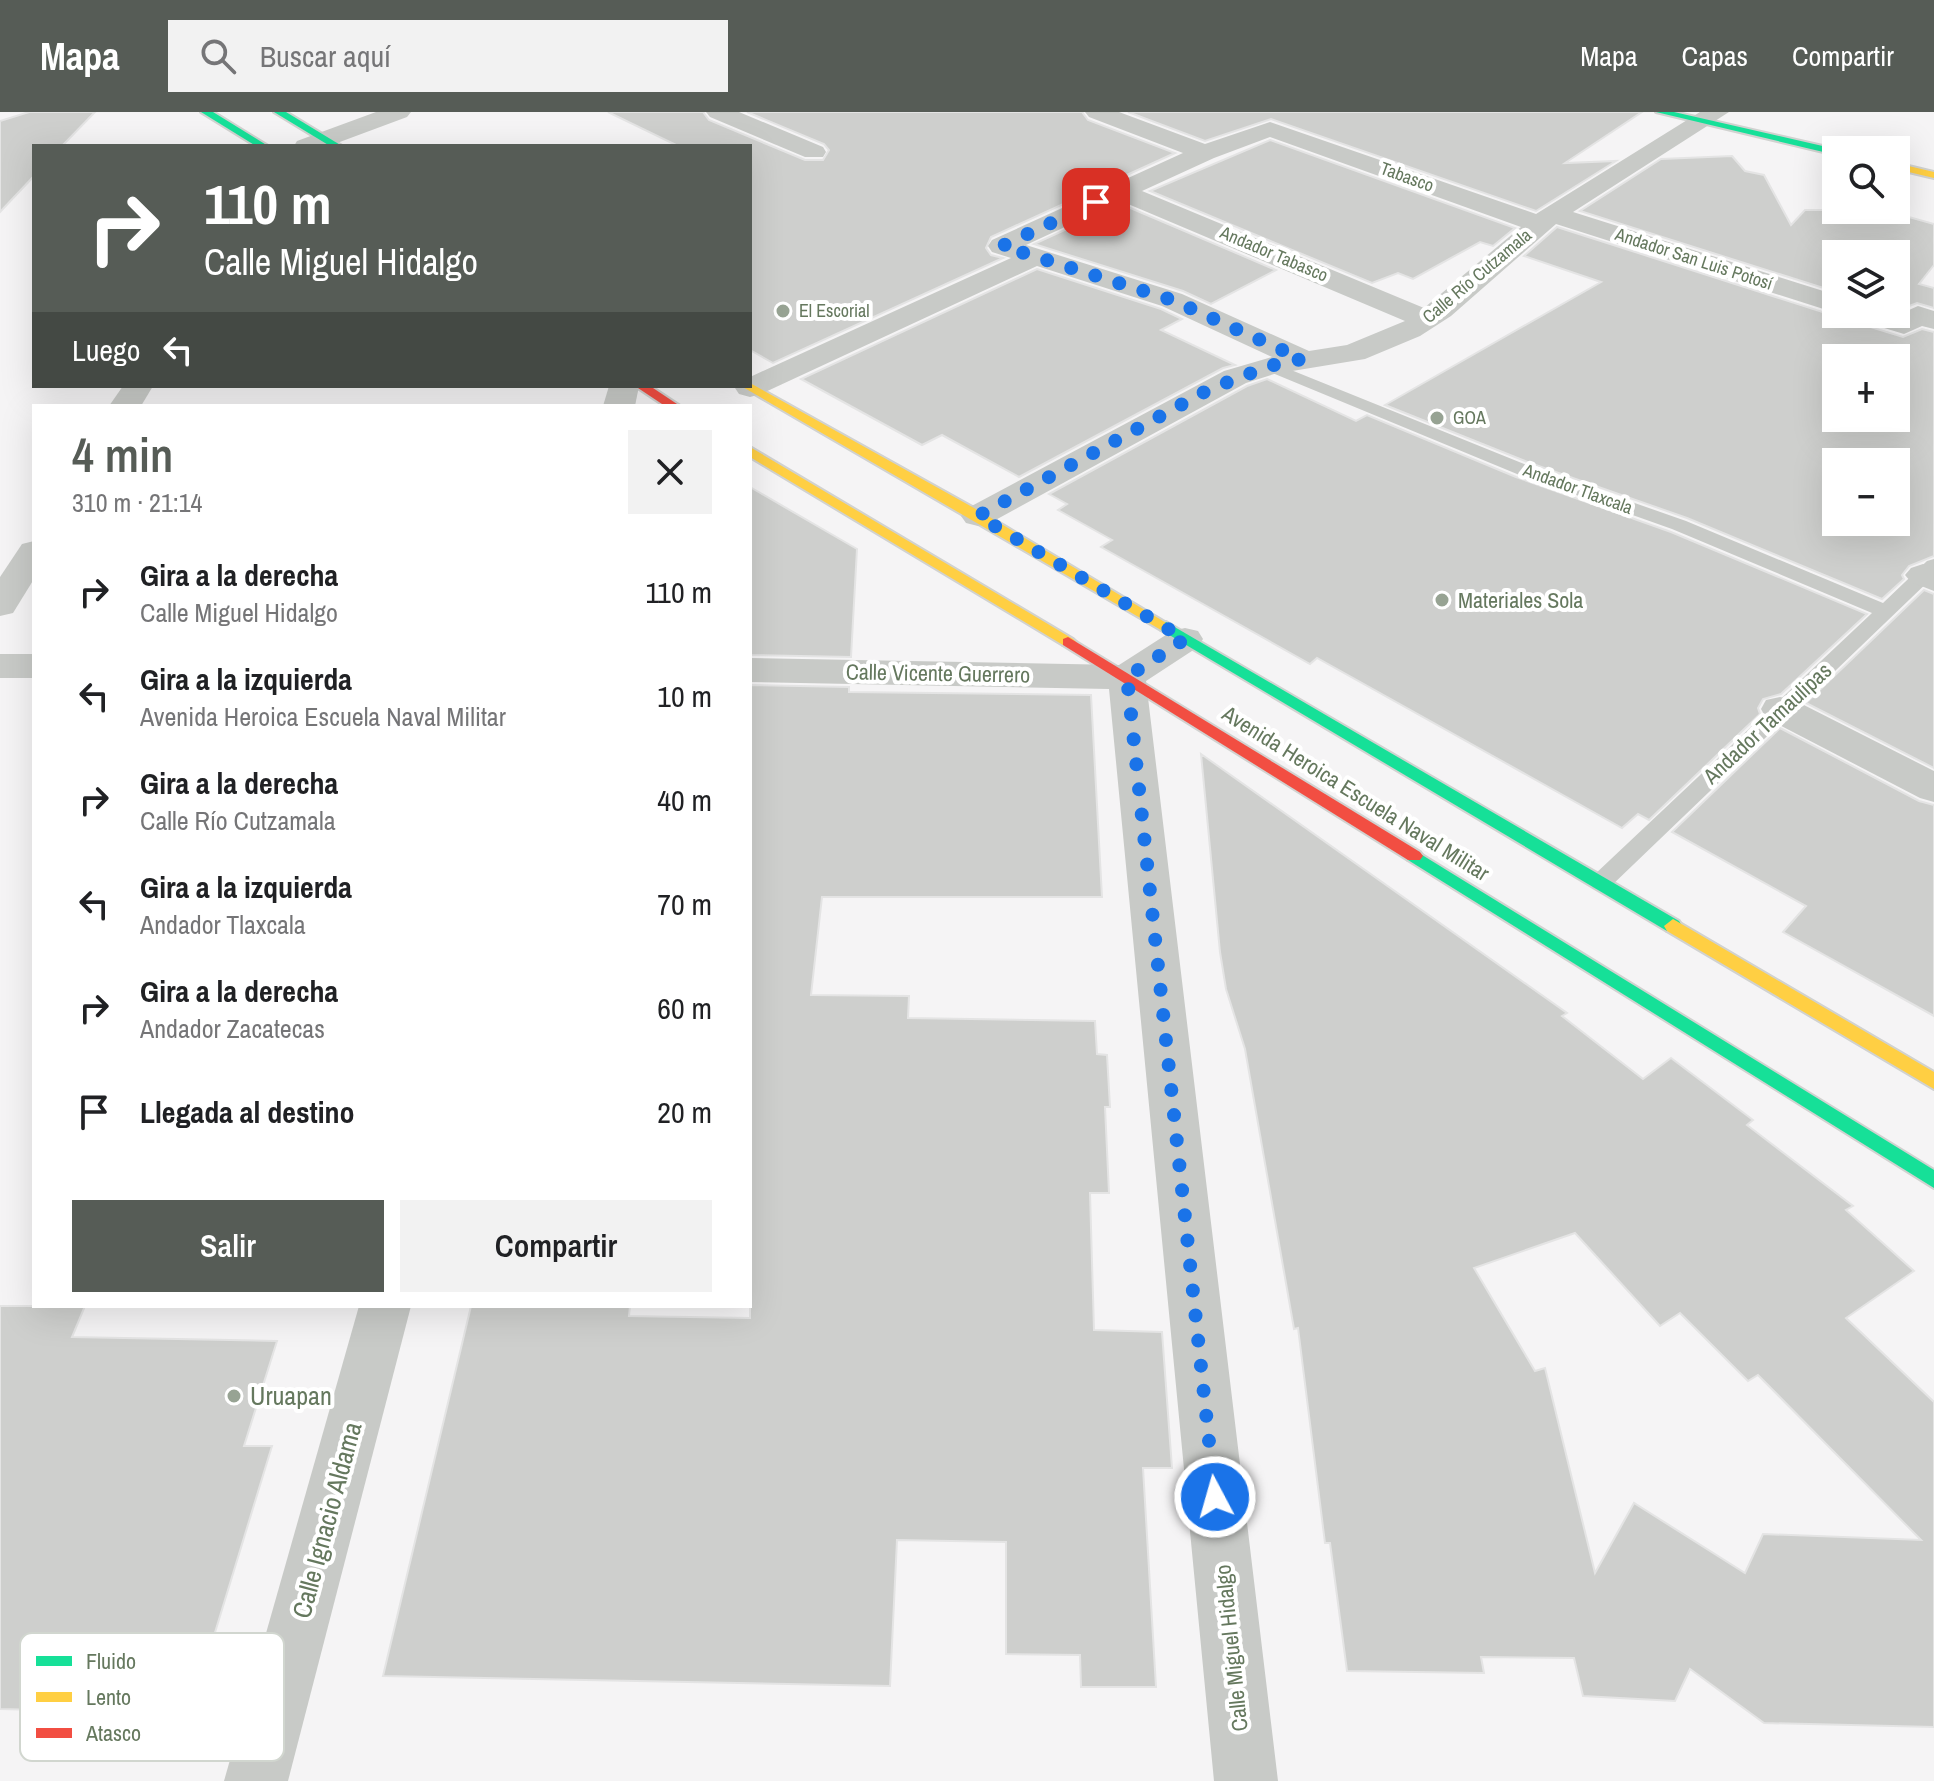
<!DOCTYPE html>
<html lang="es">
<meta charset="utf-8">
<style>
:root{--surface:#fff;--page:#f2f2f2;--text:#202124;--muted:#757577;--accent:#565c56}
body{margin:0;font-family:"Archivo Narrow",sans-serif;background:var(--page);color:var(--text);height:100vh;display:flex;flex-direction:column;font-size:30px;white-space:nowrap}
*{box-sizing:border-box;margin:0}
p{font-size:26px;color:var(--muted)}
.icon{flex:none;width:44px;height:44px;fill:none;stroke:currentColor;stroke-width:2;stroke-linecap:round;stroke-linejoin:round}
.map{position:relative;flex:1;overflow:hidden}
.details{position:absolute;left:32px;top:292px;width:720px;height:904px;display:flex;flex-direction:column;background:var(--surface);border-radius:0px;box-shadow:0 8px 32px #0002}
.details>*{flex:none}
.top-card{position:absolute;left:32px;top:32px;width:720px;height:244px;border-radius:0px;box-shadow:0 8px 32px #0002;background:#565c56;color:#fff;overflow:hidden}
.controls{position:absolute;left:1822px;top:24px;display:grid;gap:16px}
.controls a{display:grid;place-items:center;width:88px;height:88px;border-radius:0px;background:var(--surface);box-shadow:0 8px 32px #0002;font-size:40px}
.pin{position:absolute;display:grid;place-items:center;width:68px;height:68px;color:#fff;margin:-34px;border-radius:16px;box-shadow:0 4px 12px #0006}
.me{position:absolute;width:88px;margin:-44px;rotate:354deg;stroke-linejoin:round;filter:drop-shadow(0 0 6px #0008)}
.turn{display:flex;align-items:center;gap:28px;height:168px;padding:0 40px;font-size:36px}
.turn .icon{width:104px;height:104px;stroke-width:2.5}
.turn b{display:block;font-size:56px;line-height:68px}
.then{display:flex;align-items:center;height:76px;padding:0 40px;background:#0003;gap:16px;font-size:30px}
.round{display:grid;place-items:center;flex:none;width:84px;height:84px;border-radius:0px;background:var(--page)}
.headline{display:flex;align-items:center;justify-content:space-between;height:136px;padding:0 40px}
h1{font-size:48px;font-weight:600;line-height:60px;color:var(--accent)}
.button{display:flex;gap:16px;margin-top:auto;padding:16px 40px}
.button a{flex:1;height:92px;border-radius:0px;background:var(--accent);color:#fff;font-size:32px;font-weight:600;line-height:92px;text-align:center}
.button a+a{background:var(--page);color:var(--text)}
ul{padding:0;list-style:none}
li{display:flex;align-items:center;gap:24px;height:104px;padding:0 40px}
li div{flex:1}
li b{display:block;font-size:30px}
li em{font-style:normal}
header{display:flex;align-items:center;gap:48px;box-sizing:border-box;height:112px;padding:0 40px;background:var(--accent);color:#fff}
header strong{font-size:38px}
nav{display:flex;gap:44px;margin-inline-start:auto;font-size:28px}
.search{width:560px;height:72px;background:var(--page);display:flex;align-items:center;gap:20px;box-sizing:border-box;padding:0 28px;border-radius:0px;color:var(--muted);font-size:30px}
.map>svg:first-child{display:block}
</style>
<header>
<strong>Mapa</strong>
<div class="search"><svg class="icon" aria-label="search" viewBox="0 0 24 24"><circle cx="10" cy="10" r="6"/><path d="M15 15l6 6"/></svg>Buscar aquí</div>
<nav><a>Mapa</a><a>Capas</a><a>Compartir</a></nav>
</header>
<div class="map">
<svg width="1934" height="1669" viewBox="0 0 1934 1669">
<rect width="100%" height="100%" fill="#f5f4f5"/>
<g fill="#cecfcd" stroke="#e4e4e4" stroke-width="2" fill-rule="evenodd">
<path d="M29 0H95L62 34H34V64L0 100V9Z"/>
<path d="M608 0H703L709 8 805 48H823L829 38 824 32 747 0H1082L1088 8 1175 41 991 125 986 136 991 143 1003 146 773 251 750 238V34H678Z"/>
<path d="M1128 0H1642L1565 51 1616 49 1536 99 1271 7 1205 29Z"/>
<path d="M1270 28 1515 116 1493 134 1480 130 1413 167 1398 161 1372 171 1150 79Z"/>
<path d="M1732 44 1745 59 1764 63 1791 113 1805 98H1884L1934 112V153L1919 172 1934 176V196L1917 191 1896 199V142H1836V180L1580 99 1661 47Z"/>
<path d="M1121 92 1276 158 1211 192 1183 179 1034 132Z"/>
<path d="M1557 115 1835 204 1851 202 1857 211 1903 225 1922 217 1934 220V444L1909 454 1902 463 1904 467 1882 487 1687 406 1530 351 1385 293 1601 170 1524 144ZM1836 246H1896V306H1836ZM1836 350H1896V410H1836Z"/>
<path d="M1037 157 1161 197 1182 207 1161 218 1235 253 1223 256 1019 365 942 323 922 333 801 267Z"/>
<path d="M1267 267 1356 309 1367 303 1516 365 1671 420 1867 502 1781 582 1763 587 1758 596 1760 602 1649 708 1638 702 1622 716 1317 546 1310 552 1101 435 1112 428 1058 398 1067 392 1049 382 1247 274Z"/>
<path d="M750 375 857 437 851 545 750 543Z"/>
<path d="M1924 478 1934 482V656L1806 591Z"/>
<path d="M750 573 849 575V580L1091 583 1102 785H822L811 883 909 884 908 906 1095 909 1097 942 1107 943 1110 995H1105L1109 1081H1090L1094 1218 1162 1220 1172 1356H1143L1156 1575H1081L1080 1543 1006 1542V1430L897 1428 890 1574 383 1564 471 1194H630L629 1204 750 1206Z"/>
<path d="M1780 616 1919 689 1934 693V904L1783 820 1806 794 1672 720Z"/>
<path d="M1201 642 1567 901 1562 904 1643 967 1671 946 1753 1008 1747 1013 1853 1094 1846 1098 1914 1159 1846 1206 1934 1290V1615L1764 1611 1690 1557 1675 1589 1583 1584 1574 1546 1481 1545 1484 1561 1347 1559 1330 1431H1325L1298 1216 1294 1217 1245 937 1226 877 1220 840ZM1575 1121 1660 1214 1680 1201 1748 1269 1758 1263 1921 1428 1763 1422 1745 1461 1634 1391 1595 1461 1545 1256 1535 1259 1474 1156Z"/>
<path d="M0 1194H85L72 1225 277 1229 244 1334H272L191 1599 41 1595 40 1598 0 1597Z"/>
</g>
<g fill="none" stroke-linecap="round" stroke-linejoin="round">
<g stroke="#d1d2d0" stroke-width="4">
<g id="fast">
<path d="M201 0H213L268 34H256Z"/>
<path d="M274 0H286L342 34H330Z"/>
<path d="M1656 0H1674L1840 38H1836V43Z"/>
<path d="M1166 510 1679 809 1682 814 1679 819H1667L1161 518V512Z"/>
<path d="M1414 738 1934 1058V1076L1408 748 1405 744Z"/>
</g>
</g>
<g stroke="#d1d2d0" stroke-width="4">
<g id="slow">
<path d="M1896 51 1934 60V66L1896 57Z"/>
<path d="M750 271 983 401 1173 515 1171 518H1161L741 274H750Z"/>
<path d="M750 335 1073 527 1076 530 1073 533H1063L750 345Z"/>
<path d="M1673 807 1934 960V977L1667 819 1664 814Z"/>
</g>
</g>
<g stroke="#d1d2d0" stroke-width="4">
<g id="jam">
<path d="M635 274H650L680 294H665Z"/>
<path d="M1068 525 1420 740 1423 744 1420 748H1408L1063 533V527Z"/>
</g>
</g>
<path fill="#c8cac7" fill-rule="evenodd" d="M1269 249 1529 354 1686 409 1883 491 1927 449 1934 447V464L1609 776 1601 778 1593 776 1589 770 1593 764 1872 501 1672 417 1517 362 1263 257 1261 254Z"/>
<g fill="#c8cac7" fill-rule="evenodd">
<path d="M376 0H411L407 5 329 34H294L297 29Z"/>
<path d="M706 0H739L823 35 826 40 823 45H805L710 5Z"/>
<path d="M1085 0H1119L1205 32 1270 10 1536 102 1700 0H1729L1573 100 1836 183V201L1556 112 1451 204 1420 224 1365 247 1274 262 1246 271 990 411 978 414 966 411 961 404 966 397 1224 259 1272 245 1162 194 1037 154 761 282 750 285 739 282 735 276 750 274V265L1011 146 992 140 988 134 992 128 1183 41 1089 5ZM1270 25 1521 115 1424 196 1142 79 1214 46ZM1121 89 1405 209 1347 233 1309 239 1182 182 1026 133Z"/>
<path d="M1918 194 1934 199V217L1922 214 1904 222 1858 208 1854 202H1900Z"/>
<path d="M123 274H153L141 294H109Z"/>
<path d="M609 274H639L635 294H603Z"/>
<path d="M34 429V467L13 501 0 504V465L22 432Z"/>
<path d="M1923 452 1934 455V479L1911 470 1905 463 1911 456Z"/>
<path d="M1185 516 1198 519 1203 527 1198 535 1146 569 1278 1669H1214L1109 577 750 570V546L1119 553 1172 519Z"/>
<rect x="0" y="542" width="34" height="24"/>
<path d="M1780 585 1794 588 1934 659V690L1920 686 1766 606 1761 597 1766 588Z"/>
<path d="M359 1194H411L288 1669H224Z"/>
</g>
<use href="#fast" fill="#16e098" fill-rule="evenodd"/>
<use href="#slow" fill="#ffcf43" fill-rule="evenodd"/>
<use href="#jam" fill="#f24e42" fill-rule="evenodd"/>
</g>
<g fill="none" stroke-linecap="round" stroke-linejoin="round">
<path stroke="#1a73e8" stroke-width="14" stroke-dasharray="0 25.2" d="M1096 90 1002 134 1172 188 1302 247 1269 254 1208 278 978 404 1185 527 1127 565 1215 1385"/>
</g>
<g fill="#97a393" stroke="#fff" stroke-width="3">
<circle cx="783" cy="199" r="8"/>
<circle cx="1437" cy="306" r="8"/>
<circle cx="1442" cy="488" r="8"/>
<circle cx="234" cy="1284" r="8"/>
</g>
<g text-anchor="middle" stroke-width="8" stroke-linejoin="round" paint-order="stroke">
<g font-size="18" fill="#65785e" stroke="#fff">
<text transform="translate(1407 65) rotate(20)" y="6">Tabasco</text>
<text transform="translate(1274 142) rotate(23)" y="6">Andador Tabasco</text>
<text transform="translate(1694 147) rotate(18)" y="6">Andador San Luis Potosí</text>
<text transform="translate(1477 164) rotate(-40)" y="6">Calle Río Cutzamala</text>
<text transform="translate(1578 377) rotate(20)" y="6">Andador Tlaxcala</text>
</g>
<g font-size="18" fill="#65785e" stroke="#fff" text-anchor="start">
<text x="799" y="205">El Escorial</text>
<text x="1453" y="312">GOA</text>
</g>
<g font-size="22" fill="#65785e" stroke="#fff" text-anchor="start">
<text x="1458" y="496">Materiales Sola</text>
</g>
<g font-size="22" fill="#65785e" stroke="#fff">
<text transform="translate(938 561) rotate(1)" y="8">Calle Vicente Guerrero</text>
<text transform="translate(1767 611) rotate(-43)" y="8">Andador Tamaulipas</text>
<text transform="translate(1356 681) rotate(32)" y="8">Avenida Heroica Escuela Naval Militar</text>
<text transform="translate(1231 1536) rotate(-96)" y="8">Calle Miguel Hidalgo</text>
</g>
<g font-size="26" fill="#65785e" stroke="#fff" text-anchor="start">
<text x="250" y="1293">Uruapan</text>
</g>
<g font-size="26" fill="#65785e" stroke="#fff">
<text transform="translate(327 1408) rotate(-75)" y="9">Calle Ignacio Aldama</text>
</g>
</g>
<rect x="20" y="1521" width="264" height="128" rx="12" fill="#fff" stroke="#d1d6cf" stroke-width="2"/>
<rect x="36" y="1544" width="36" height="10" fill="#16e098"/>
<rect x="36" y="1580" width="36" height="10" fill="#ffcf43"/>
<rect x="36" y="1616" width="36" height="10" fill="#f24e42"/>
<g font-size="22" fill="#65785e">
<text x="86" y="1557">Fluido</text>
<text x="86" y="1593">Lento</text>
<text x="86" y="1629">Atasco</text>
</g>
</svg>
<div class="controls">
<a><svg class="icon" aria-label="search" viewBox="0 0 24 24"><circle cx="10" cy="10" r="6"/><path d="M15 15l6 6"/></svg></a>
<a><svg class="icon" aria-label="layers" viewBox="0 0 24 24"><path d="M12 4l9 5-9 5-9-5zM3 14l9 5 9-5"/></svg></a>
<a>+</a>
<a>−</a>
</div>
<div class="pin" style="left:1096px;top:90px;background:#d93025"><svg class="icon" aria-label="arrive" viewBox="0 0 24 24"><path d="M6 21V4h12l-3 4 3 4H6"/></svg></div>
<svg class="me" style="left:1215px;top:1385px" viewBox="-20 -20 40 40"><circle r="17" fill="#1a73e8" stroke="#fff" stroke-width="3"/><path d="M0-11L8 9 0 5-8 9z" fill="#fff"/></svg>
<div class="top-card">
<div class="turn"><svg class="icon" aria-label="right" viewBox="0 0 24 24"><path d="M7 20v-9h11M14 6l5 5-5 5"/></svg><div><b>110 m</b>Calle Miguel Hidalgo</div></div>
<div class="then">Luego<svg class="icon" aria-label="left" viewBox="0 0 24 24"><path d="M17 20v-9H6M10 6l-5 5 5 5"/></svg></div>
</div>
<section class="details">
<div class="headline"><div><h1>4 min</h1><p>310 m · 21:14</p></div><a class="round"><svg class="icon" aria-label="close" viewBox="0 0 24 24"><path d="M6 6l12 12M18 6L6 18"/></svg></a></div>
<ul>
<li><svg class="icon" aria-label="right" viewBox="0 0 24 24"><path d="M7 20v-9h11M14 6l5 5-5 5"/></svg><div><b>Gira a la derecha</b><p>Calle Miguel Hidalgo</p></div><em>110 m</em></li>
<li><svg class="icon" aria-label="left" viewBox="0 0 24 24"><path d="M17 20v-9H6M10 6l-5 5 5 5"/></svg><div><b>Gira a la izquierda</b><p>Avenida Heroica Escuela Naval Militar</p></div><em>10 m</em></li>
<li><svg class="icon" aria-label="right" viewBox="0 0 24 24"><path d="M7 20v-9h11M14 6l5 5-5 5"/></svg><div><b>Gira a la derecha</b><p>Calle Río Cutzamala</p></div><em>40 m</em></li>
<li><svg class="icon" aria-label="left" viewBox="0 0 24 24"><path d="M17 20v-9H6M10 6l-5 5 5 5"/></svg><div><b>Gira a la izquierda</b><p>Andador Tlaxcala</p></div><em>70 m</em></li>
<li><svg class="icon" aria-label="right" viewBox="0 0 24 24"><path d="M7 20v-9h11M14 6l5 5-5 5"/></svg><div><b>Gira a la derecha</b><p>Andador Zacatecas</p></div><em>60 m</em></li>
<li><svg class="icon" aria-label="arrive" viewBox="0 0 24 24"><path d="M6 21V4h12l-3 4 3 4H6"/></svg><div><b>Llegada al destino</b></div><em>20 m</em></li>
</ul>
<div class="button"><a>Salir</a><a>Compartir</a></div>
</section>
</div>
